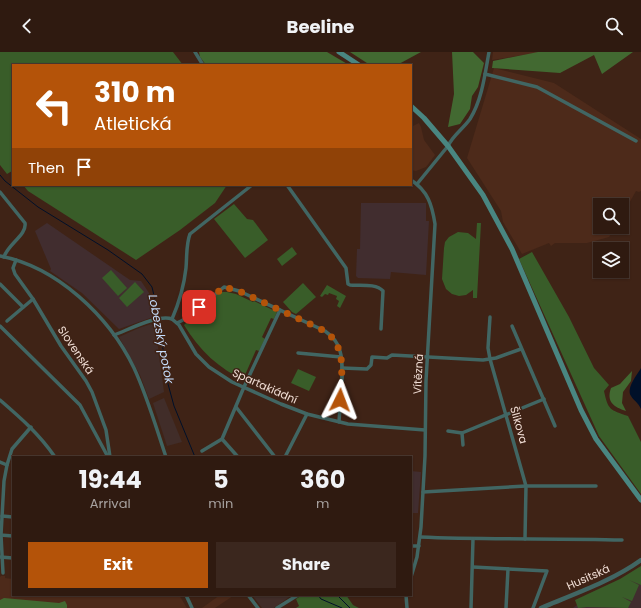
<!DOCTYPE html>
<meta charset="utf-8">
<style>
:root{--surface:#2f1a10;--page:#3b271e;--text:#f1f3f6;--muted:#a7a19f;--line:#4a3830;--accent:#b45309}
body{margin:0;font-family:Poppins,sans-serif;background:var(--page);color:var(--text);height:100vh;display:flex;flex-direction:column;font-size:15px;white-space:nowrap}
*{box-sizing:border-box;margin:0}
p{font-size:13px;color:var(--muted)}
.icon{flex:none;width:22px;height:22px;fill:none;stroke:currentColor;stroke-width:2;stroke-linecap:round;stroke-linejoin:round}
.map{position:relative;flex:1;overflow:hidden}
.side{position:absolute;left:12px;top:404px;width:400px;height:140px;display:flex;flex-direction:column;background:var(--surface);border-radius:0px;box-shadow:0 1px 3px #0004,0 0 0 1px var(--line)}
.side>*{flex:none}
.hud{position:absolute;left:12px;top:12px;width:400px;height:122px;border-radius:0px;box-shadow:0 1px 3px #0004,0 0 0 1px var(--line);background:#b45309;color:#fff;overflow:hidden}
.controls{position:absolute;left:593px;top:146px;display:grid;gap:8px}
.controls a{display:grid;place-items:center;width:36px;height:36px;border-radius:0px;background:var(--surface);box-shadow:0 1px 3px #0004,0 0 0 1px var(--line);font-size:20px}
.pin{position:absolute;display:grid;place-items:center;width:34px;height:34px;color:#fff;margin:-17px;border-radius:8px;box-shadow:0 2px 6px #0006}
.me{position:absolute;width:44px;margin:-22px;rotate:3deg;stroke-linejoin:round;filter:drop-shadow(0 0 3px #0008)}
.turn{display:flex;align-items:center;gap:14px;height:84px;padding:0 16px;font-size:18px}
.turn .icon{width:52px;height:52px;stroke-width:2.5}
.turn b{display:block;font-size:28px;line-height:34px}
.then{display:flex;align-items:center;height:38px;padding:0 16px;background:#0003;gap:8px;font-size:15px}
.eta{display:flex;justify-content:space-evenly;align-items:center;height:68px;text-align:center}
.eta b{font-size:24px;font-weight:700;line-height:28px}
.cta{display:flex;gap:8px;margin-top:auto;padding:8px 16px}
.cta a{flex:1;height:46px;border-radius:0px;background:var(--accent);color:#fff;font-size:16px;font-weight:700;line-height:46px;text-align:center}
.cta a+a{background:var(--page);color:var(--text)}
header{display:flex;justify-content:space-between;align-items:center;height:52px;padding:0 16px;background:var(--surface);font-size:18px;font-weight:700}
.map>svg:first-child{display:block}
</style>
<header><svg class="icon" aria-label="back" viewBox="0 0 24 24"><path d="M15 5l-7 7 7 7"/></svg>Beeline<svg class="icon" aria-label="search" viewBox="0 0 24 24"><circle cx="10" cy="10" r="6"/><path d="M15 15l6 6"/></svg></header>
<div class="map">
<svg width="641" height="556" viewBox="0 0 641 556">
<rect width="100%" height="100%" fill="#3f2316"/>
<g fill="#412d29">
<path d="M151 272 155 275 156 280 164 340 149 347 140 323 119 285 139 276Z"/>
<path d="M164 346 182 390 167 394 153 351Z"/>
<path d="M252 543H292L274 556H262Z"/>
</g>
<g fill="#4d2a1a">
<path d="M493 0H543L492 8Z"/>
<path d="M494 16 554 31 641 87V139L639 140 636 139 622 164V153H600V175H616L609 185 587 191H555L551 194 549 191 522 202 503 170 501 159 467 106Z"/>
<path d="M419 71 421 75 424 88 435 103 426 115 416 119 411 118V75Z"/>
<path d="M1 524H5V526L13 527V543H179L187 556H25L0 552V525Z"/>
<path d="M220 543 233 544 215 556H202Z"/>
</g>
<g fill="#412d2f">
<path d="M361 151H426V169H429L426 223 391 220 390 227 358 226 356 224 357 197H360Z"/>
<path d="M47 171 130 228 141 229 149 241 153 265 119 277 82 241 50 219 51 217 35 179Z"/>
<path d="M411 419 421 420 418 461H411Z"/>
<path d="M641 518V556H573L577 553Z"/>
</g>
<g fill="#395d29">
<path d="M0 0H173L183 13H13V120L12 119 7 122 0 113Z"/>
<path d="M23 133H227L215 151 180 178 136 208 28 139Z"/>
<path d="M234 152 247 167 253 168 268 188 245 206 214 167Z"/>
<path d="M477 171H481L477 246H473V238L466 243 459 244 452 242 446 237 442 227 444 196 445 190 449 185 458 180 468 181 476 187Z"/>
<path d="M292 195 297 202 282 214 277 207Z"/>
<path d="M532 200 569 265 594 316 609 333 604 339C608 358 610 358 628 364L641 390V442L599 384 519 207Z"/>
<path d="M111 218 127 236 118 244 102 226Z"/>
<path d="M135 230 144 240 127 255 119 246Z"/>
<path d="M303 231 316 245 296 262 292 260 283 250Z"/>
<path d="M327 233 346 244 340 256 337 254 339 249 336 247 337 244 329 241 328 243 325 242 322 245 320 244Z"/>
<path d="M222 240H227L236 242 253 250 254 249 277 260 274 267 271 266 262 285 265 287 259 299 256 298 245 323 248 325 246 329C219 317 199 298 184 273L189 268V267L218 242Z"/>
<path d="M298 317 316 325 309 339 291 331Z"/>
<path d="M641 514V533L629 528 639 533 632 549 622 545 631 550 628 556 587 555 578 556 575 548 620 527Z"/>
<path d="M302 543H346L353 553 359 556H296L299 554 296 547Z"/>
</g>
<g fill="#426931">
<path d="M199 0H327L349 13H206L200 5Z"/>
<path d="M350 0H421L397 13H370Z"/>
<path d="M452 0H473L484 11 478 35 472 44 470 57 460 72 448 75 454 42Z"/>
<path d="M538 0H633L602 22 594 3 560 21 492 16 493 9Z"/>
<path d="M632 319 631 329 623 340 622 351 626 359C614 355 606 350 611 336L620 332Z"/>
<path d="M4 546 59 551 65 549 67 553V556H0V548Z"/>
</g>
<path fill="#001029" d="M641 316V357C638 350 634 349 631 344 626 336 637 323 641 316Z"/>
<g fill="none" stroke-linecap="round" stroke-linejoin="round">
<g stroke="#001029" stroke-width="1">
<path d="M0 123 5 129 38 155 108 198 142 222 152 235 159 265"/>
<path d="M159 269 168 332 174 354 195 405"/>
<path d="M318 543 321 547 342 556"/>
<path d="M337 543 350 556"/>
</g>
<g stroke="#416663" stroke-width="3.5">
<path d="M195 0 203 13"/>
<path d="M485 22 537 35 636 89"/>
<path d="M411 128C428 139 432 153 435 172L426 329 425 404 421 475 417 505 411 525"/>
<path d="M417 132 448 94C453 83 463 77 470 67 482 48 485 22 489 0"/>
<path d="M287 133 346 216 348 232 350 233C359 234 376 231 383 239L381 277"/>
<path d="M0 140 25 171C27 183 8 192 4 205"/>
<path d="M0 204C57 215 109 264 134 316 147 344 156 375 166 405"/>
<path d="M16 208 13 216 15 222 33 247 61 294 86 329 92 340 106 378 110 405"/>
<path d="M0 232 23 255"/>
<path d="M490 265 488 296 490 307 526 434 525 487"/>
<path d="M172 267 179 273 196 302 209 315 232 330 281 352 307 362 348 372 425 378"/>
<path d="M7 269 33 247"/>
<path d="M177 271 187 266 224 235 239 239 325 279C332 284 338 290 340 299 345 315 340 352 339 370"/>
<path d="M0 274 80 353 108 405"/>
<path d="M512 274 555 374"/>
<path d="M114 283C128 278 158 262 172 267 179 251 184 234 186 216 187 205 186 192 190 182L252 133"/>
<path d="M298 301 341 305"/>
<path d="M342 316 367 317 371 313 372 305 387 306 392 303 483 308 496 306 521 297"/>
<path d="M0 348C22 367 39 382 55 405"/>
<path d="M236 355 275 405"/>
<path d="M448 379 462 381 544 347"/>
<path d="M462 381 463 393"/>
<path d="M222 387 238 405"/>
<path d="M202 399 222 387 244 335 280 258"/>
<path d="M285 405 307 362"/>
<path d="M0 410 7 413"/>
<path d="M423 440 526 434H596"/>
<path d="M2 464 13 465"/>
<path d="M0 483 13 484"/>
<path d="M420 485C488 488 555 486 622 488"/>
<path d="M411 494H419"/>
<path d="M0 505 13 506"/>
<path d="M473 515 547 519 533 556"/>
<path d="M3 521 1 483 4 429 7 413 12 397 31 375"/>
<path d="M186 543 192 556"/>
<path d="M248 543 258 556"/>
<path d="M406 543 407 556"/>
<path d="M277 556 298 543"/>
<path d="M471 556 473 487"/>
<path d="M506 556 508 517"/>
</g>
<path stroke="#416663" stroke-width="4.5" d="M541 556C574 542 612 529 641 508"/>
<g stroke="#498681" stroke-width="5">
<path d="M339 0 359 13"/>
<path d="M411 54 424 66 448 94 483 143 512 197 581 358 596 387 641 448"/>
</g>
</g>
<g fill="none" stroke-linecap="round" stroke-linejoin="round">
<path stroke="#b45309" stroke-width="7" stroke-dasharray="0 12.6" d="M199 255 224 235 239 239 325 279C348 296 341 324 340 348"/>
</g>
<g text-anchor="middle" stroke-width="3" stroke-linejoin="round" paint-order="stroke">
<g font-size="11" fill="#f1ded5" stroke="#3f2316">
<text transform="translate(76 298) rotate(56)" y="4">Slovenská</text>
<text transform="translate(418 322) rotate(-87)" y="4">Vítězná</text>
<text transform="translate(265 334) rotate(24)" y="4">Spartakiádní</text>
<text transform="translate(519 373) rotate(74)" y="4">Šlikova</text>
<text transform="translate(588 525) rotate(-24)" y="4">Husitská</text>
</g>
<g font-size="12" font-style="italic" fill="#c6defd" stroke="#3f2316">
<text transform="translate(161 287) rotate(79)" y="4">Lobezský potok</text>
</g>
</g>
</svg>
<div class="controls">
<a><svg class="icon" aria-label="search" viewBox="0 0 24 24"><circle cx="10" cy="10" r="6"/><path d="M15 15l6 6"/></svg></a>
<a><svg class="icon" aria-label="layers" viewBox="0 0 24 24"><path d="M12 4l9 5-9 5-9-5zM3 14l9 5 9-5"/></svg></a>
</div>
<div class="pin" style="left:199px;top:255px;background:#d93025"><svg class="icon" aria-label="arrive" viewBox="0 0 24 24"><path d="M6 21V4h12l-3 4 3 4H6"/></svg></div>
<svg class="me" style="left:340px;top:348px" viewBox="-20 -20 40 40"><path d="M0-17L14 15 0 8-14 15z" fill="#b45309" stroke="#fff" stroke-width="4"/></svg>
<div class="hud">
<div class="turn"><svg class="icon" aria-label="left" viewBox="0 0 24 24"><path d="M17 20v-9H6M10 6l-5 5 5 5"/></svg><div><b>310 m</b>Atletická</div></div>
<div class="then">Then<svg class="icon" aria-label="arrive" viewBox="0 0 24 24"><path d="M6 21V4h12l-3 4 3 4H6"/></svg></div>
</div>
<section class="side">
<div class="eta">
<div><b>19:44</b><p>Arrival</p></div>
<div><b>5</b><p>min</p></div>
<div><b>360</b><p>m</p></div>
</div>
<div class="cta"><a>Exit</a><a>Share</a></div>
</section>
</div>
